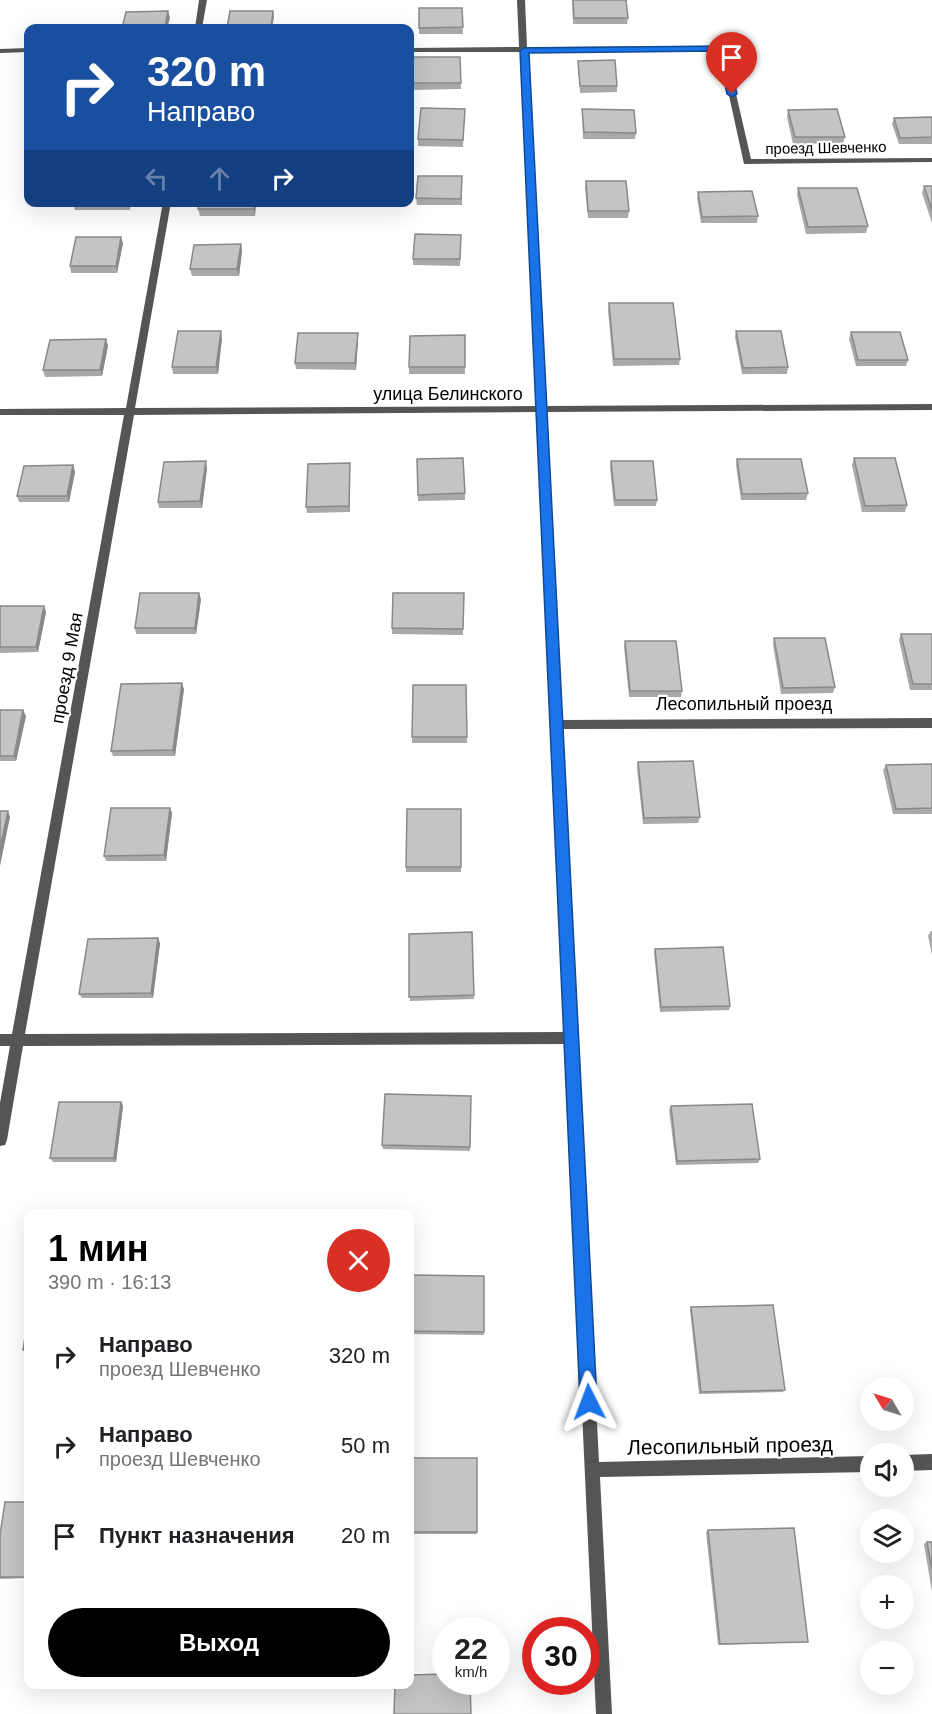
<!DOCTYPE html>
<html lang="ru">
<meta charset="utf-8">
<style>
:root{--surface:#fff;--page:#f6f6f6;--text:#202124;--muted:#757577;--accent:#000}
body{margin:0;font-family:Arial,sans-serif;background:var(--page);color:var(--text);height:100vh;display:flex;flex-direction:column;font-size:22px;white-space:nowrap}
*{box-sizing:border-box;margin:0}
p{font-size:20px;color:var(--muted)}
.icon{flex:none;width:33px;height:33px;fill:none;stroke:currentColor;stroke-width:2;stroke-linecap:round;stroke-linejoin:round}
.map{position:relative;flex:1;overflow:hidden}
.side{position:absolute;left:24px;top:1209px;width:390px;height:480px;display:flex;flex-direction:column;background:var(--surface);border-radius:12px;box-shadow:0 6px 24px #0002}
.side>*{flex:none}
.top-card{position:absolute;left:24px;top:24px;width:390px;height:183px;border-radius:12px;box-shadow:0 6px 24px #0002;background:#1a4fa0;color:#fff;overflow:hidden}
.needle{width:39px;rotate:308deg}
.controls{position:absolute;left:860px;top:1377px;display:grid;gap:12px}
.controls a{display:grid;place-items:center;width:54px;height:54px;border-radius:50%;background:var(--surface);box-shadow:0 6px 24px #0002;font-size:30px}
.speed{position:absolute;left:432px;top:1617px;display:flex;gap:12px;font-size:30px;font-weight:700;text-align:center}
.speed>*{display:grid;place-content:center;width:78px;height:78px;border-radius:50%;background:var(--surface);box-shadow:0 6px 24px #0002;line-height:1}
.speed small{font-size:15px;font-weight:400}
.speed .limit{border:9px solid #d22;background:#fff;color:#111}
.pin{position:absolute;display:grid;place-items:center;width:51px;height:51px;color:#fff;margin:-62px -26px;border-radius:50% 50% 50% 0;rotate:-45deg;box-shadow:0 0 6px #0007}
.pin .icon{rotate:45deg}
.me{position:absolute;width:66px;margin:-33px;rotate:357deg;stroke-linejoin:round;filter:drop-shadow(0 0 4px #0008)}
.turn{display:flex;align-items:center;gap:21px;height:126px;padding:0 24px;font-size:27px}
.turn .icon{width:78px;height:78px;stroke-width:2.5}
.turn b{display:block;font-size:42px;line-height:51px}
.lanes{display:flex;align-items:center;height:57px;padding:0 24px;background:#0003;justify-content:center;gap:30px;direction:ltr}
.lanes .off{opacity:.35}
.round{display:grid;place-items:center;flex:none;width:63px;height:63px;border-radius:32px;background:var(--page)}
.summary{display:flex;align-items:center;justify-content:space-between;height:102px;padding:0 24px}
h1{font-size:36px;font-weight:700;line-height:45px;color:var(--accent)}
.button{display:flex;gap:12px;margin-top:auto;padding:12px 24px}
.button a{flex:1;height:69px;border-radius:36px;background:var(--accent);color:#fff;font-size:24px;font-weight:700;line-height:69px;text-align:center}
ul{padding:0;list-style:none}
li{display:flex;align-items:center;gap:18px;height:90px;padding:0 24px}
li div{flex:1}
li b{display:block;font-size:22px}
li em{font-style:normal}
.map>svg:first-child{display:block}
</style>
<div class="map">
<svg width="932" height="1714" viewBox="0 0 932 1714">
<rect width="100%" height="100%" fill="#fff"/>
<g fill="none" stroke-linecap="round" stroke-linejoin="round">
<g fill="#555" fill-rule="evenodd">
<path d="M199 0H207L202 28H195Z"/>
<path d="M517 0H525L527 47 725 46 751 159 932 158V162L744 164 719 50 527 52 545 406 932 404V410L546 412 562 720 932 718V728L562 729 599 1462 870 1456V1472L600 1477 612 1714H596L565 1044 23 1046 7 1140 5 1145 0 1146V1103L10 1046H0V1034H12L124 415H0V409L126 408 163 202H171L135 408 536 406 520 52H410V48L519 47ZM536 412 565 1032 25 1034 134 415Z"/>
<path d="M28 48V52L0 53V49Z"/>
<path d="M932 1454V1470L903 1471V1455Z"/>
</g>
</g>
<g fill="#a9a9a9">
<path d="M572 0 628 18 627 24H573Z"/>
<path d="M419 8H462L463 34H419Z"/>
<path d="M411 57H460L461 89 411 90Z"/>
<path d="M578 61 617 86V92L580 93 578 67Z"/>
<path d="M465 109 463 147 418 146V139Z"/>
<path d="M582 109 636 133 635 139H583Z"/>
<path d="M788 110 845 137 843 143 793 144 787 117Z"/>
<path d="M932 117V144H899L892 124 894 118Z"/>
<path d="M462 176V205H417L416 198Z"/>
<path d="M586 181 629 211 628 218H588L585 188Z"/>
<path d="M924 186H932V223L922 193Z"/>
<path d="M798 188 868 226 866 233 806 234 797 195Z"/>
<path d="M698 192 758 216 757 223H701L697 198Z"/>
<path d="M131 202 130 210H75L73 204Z"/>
<path d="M256 202 255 216H200L198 209Z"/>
<path d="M461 235 460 266 413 265V259Z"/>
<path d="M123 243 117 273H71L70 266Z"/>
<path d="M241 244 242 251 239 276H192L190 269Z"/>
<path d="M609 303 680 359 679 365 613 366 608 310Z"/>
<path d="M736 331 788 367 787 374H742L735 337Z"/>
<path d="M851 332 908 360 906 366H856L849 339Z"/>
<path d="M358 333V340L356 370 296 369 295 363Z"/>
<path d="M465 335V374H409V367Z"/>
<path d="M222 338 218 374H173L172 367Z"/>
<path d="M106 339 108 346 102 376 45 377 43 370Z"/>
<path d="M854 458 907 505 905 512H862L852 465Z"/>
<path d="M417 459 465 493V500L418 501Z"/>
<path d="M737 459 808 493 806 500H741L736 465Z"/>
<path d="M611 461 657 500 656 506H614L610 468Z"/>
<path d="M73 465 75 472 69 502H19L17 496Z"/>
<path d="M207 468 202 508H159L158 502Z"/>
<path d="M350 469V512L307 513 306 507Z"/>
<path d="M464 593 463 635 392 634V628Z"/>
<path d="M201 599 196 634H136L135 628Z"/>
<path d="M0 606 46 612 38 652 0 653Z"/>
<path d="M901 634H932V690H910L899 640Z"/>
<path d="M774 638 835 687 833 693 781 694 773 644Z"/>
<path d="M625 641 682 691 681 697H629L624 647Z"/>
<path d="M466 685 467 743H412V737Z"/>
<path d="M184 689 175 756H113L111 751Z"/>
<path d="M0 710 26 716 16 761H0Z"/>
<path d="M638 762 700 817 698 823 643 824 637 768Z"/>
<path d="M932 764V814H893L883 770 886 765Z"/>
<path d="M170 808 172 813 166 861H106L104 856Z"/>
<path d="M461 809V872H406V867Z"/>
<path d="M931 931H932V955L928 936Z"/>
<path d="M472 932 474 999 410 1001 409 934Z"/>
<path d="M160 943 153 998H82L79 994Z"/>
<path d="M655 949 730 1006 729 1010 660 1012 654 953Z"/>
<path d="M471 1096 470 1151 383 1149 382 1145Z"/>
<path d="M121 1102 123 1106 116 1162H53L50 1158Z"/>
<path d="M671 1106 760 1159 758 1163 676 1165 669 1110Z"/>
<path d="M410 1275 484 1276V1335L410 1334Z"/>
<path d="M691 1307 785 1390 783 1392 699 1394 690 1310Z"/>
<rect x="410" y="1458" width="67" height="76"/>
<path d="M28 1502V1578L0 1579V1535Z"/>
<path d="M708 1530 808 1642 718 1645 706 1532Z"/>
<path d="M927 1542H932V1592L924 1544Z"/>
</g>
<g fill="#898989">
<path d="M168 11 170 18 167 28H165Z"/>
<path d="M273 11 274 17 272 28H271Z"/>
<path d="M254 202H256L255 216 254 209Z"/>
<path d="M121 237 123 243 117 273 116 266Z"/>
<path d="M241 244 242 251 239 276 237 269Z"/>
<path d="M221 331 222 338 218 374 216 367Z"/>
<path d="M358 333V340L356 370 355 363Z"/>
<path d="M106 339 108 346 102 376 100 370Z"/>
<path d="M206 461 207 468 202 508 200 501Z"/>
<path d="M73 465 75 472 69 502 67 496Z"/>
<path d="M199 593 201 599 196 634 195 628Z"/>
<path d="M44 606 46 612 38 652 36 647Z"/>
<path d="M182 683 184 689 175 756 173 750Z"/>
<path d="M23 710 26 716 16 761 14 756Z"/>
<path d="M170 808 172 813 166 861 164 855Z"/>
<path d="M8 811 10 817 0 866V848Z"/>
<path d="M158 938 160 943 153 998 151 993Z"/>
<path d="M121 1102 123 1106 116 1162 114 1158Z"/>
</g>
<g fill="#c4c4c4" stroke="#898989" stroke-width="1.5">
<path d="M573 0H626L628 18H574Z"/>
<path d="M419 8H462L463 27 419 28Z"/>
<path d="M168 11 165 28H122L126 12Z"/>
<path d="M230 11H273L271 28H227Z"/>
<path d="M411 57H460L461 83H411Z"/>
<path d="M615 60 617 86H580L578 61Z"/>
<path d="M421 108 465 109 463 140 418 139Z"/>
<path d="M582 109 634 110 636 133 584 132Z"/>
<path d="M837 109 845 137H795L788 110Z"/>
<path d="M932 117V137L900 138 894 118Z"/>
<path d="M418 176H462L461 199 416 198Z"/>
<path d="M586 181H626L629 211H588Z"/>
<path d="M924 186H932V210Z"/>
<path d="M798 188H857L868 226 808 227Z"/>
<path d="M752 191 758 216 702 217 698 192Z"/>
<path d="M73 202H128V203L73 204Z"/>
<path d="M200 202H254V209H198Z"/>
<path d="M415 234 461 235 460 259H413Z"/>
<path d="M76 237H121L116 266H70Z"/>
<path d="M241 244 237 269H190L194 245Z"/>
<path d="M609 303H673L680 359H614Z"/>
<path d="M178 331H221L216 367H172Z"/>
<path d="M736 331H781L788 367 743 368Z"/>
<path d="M851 332H900L908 360H858Z"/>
<path d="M298 333H358L355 363H295Z"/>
<path d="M465 335V367H409L410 336Z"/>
<path d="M106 339 100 370H43L50 340Z"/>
<path d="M463 458 465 493 418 495 417 459Z"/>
<path d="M854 458H895L907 505 865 506Z"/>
<path d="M737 459H801L808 493 742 494Z"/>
<path d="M206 461 200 501 158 502 164 462Z"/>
<path d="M611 461H653L657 500H615Z"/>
<path d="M350 463 349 506 306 507 308 464Z"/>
<path d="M73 465 67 496H17L24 466Z"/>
<path d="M140 593H199L195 628H135Z"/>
<path d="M393 593H464L463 629 392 628Z"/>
<path d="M0 606H44L36 647H0Z"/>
<path d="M901 634H932V684H913Z"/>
<path d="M774 638H825L835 687 783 688Z"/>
<path d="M625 641H676L682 691H630Z"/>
<path d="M182 683 173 750 111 751 121 684Z"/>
<path d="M413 685H466L467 737H412Z"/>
<path d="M0 710H23L14 756H0Z"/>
<path d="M693 761 700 817 644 818 638 762Z"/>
<path d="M932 764V808L896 809 886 765Z"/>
<path d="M111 808H170L164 855 104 856Z"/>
<path d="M407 809H461V867H406Z"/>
<path d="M0 811H8L0 848Z"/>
<path d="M472 932 474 995 409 997V934Z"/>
<path d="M158 938 151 993 79 994 88 939Z"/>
<path d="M723 947 730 1006 661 1007 655 949Z"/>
<path d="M385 1094 471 1096 470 1147 382 1145Z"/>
<path d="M59 1102H121L114 1158H50Z"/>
<path d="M752 1104 760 1159 677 1161 671 1106Z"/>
<path d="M410 1275 484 1276V1332L410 1331Z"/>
<path d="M773 1305 785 1390 701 1392 691 1307Z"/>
<path d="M28 1317V1350H23Z"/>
<rect x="410" y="1458" width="67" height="74"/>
<path d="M5 1502H28V1577H0V1535Z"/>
<path d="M794 1528 808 1642 720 1644 708 1530Z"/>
<path d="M927 1542H932V1570Z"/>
<path d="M446 1674V1682H470L471 1714H394L395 1684H410V1675Z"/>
</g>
<path fill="#1a73e8" stroke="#114b97" stroke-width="1.5" d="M722 46 726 48 737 94 732 97 727 94 718 51 529 53 597 1402 595 1408 589 1411 583 1408 580 1402 520 51 524 48Z"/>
<g text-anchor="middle" stroke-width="4.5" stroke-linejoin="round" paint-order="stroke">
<g font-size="15" fill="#000" stroke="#fff">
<text transform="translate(826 148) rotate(-1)" y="5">проезд Шевченко</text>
</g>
<g font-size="18" fill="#000" stroke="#fff">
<text x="448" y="400">улица Белинского</text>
<text transform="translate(67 668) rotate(-80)" y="6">проезд 9 Мая</text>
<text x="744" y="710">Лесопильный проезд</text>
</g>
<g font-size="21" fill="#000" stroke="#fff">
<text transform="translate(730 1446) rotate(-1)" y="7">Лесопильный проезд</text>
</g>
</g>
</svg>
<div class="controls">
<a><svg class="needle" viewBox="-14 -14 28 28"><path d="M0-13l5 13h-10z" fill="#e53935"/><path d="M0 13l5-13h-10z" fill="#757577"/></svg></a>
<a><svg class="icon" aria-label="sound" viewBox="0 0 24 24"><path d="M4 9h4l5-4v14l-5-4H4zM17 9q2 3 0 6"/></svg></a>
<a><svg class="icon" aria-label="layers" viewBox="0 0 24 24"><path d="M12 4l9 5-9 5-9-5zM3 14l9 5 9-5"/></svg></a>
<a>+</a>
<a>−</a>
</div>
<div class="speed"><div>22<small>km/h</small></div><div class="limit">30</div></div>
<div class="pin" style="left:732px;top:94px;background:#d93025"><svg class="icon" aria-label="arrive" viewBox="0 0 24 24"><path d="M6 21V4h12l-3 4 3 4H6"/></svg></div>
<svg class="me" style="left:589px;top:1402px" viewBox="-20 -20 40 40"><path d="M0-17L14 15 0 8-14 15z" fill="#1a73e8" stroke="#fff" stroke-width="4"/></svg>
<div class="top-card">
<div class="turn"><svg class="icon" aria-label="right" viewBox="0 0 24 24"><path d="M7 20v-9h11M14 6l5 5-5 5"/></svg><div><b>320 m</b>Направо</div></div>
<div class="lanes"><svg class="icon off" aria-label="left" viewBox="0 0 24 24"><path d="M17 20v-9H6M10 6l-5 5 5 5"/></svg><svg class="icon off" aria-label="ahead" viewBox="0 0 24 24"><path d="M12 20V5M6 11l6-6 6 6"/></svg><svg class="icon" aria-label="right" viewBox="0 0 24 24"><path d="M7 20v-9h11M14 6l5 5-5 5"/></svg></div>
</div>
<section class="side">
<div class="summary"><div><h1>1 мин</h1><p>390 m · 16:13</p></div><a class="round" style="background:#d93025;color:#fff"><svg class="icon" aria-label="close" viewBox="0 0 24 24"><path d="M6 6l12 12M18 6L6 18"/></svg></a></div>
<ul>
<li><svg class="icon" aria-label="right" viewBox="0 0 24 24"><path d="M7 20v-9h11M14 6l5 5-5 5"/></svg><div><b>Направо</b><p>проезд Шевченко</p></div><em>320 m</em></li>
<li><svg class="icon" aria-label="right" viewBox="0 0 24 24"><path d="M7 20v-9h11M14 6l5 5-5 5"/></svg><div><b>Направо</b><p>проезд Шевченко</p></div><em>50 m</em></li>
<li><svg class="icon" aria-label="arrive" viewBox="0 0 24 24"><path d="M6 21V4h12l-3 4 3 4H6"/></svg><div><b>Пункт назначения</b></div><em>20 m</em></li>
</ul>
<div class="button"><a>Выход</a></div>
</section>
</div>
